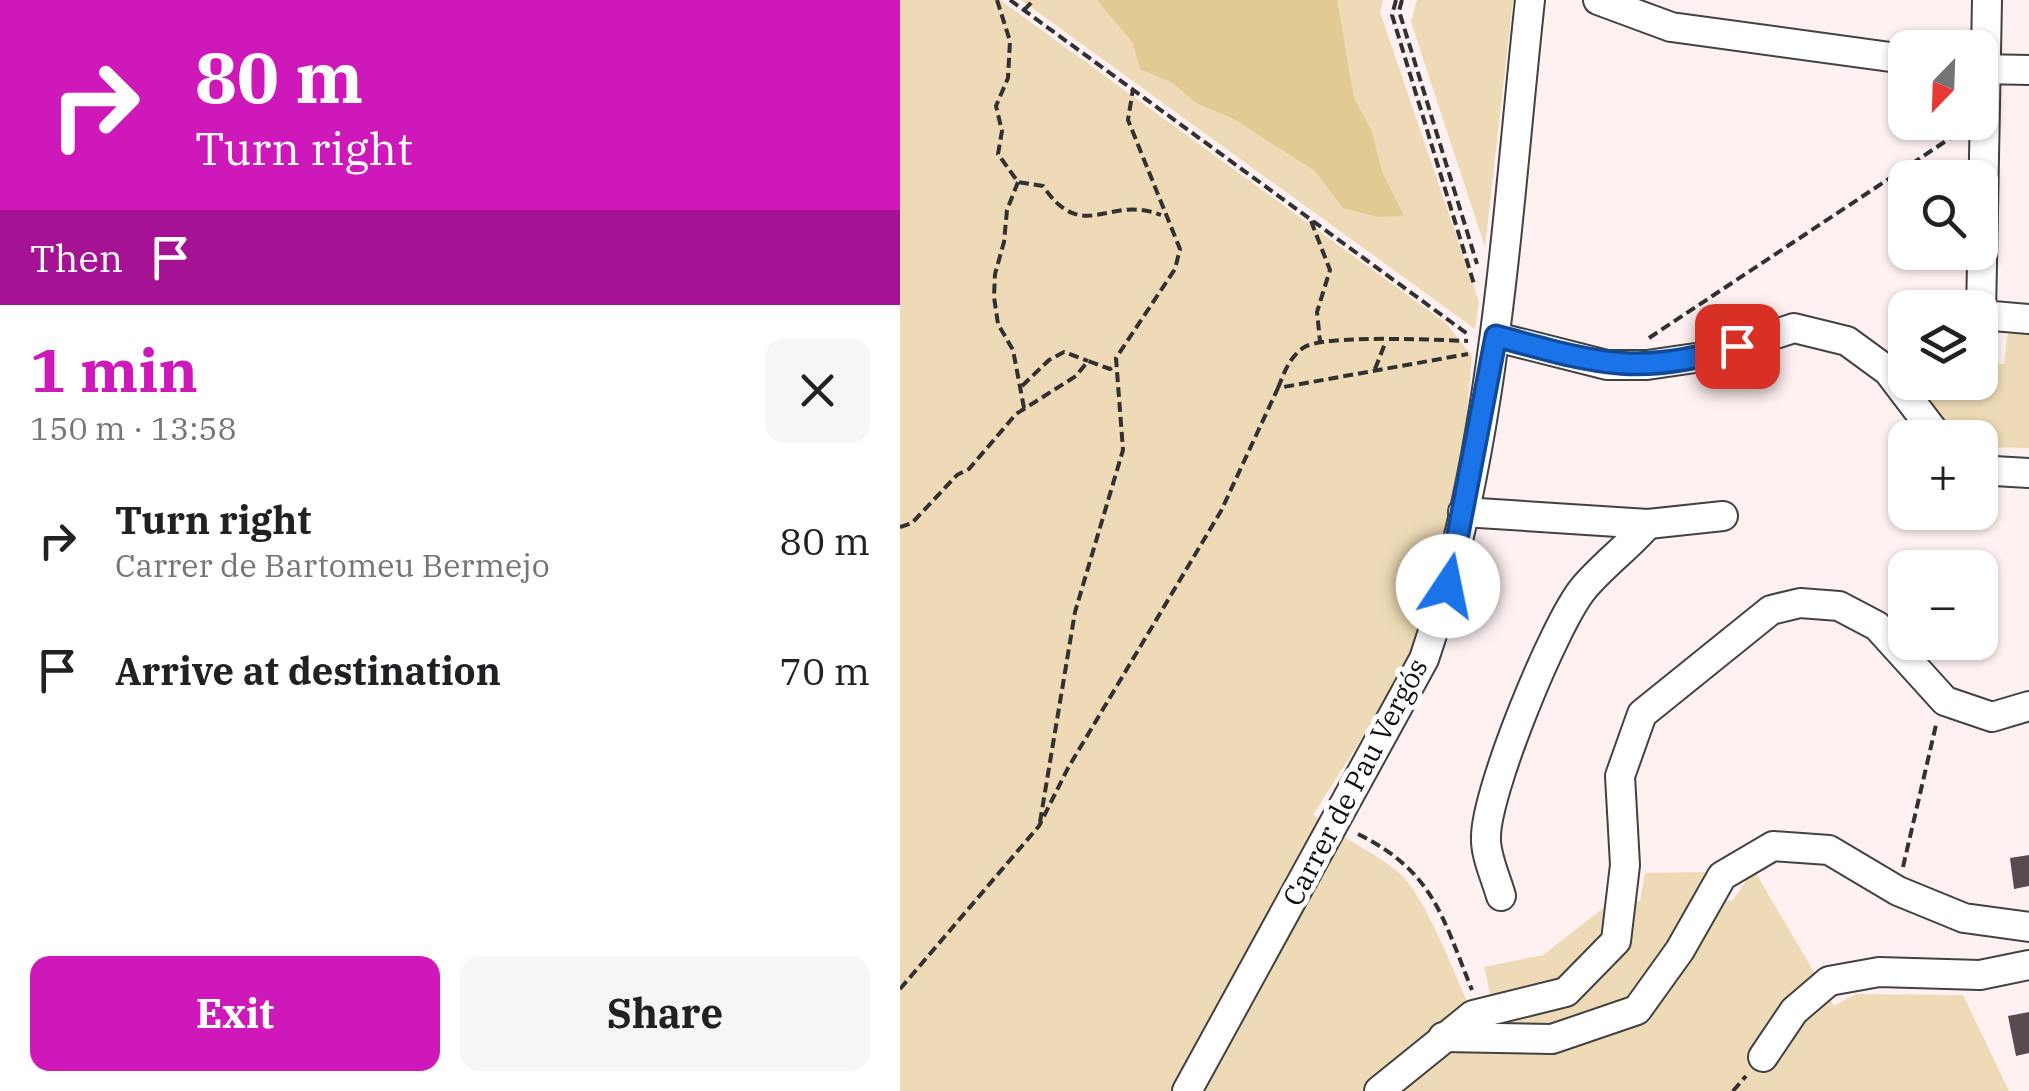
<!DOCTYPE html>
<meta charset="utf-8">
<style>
:root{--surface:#fff;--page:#f6f6f6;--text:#202124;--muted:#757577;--accent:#cf18b9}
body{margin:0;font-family:"IBM Plex Serif",serif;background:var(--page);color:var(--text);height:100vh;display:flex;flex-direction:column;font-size:38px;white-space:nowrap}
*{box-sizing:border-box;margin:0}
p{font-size:32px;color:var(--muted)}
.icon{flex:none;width:55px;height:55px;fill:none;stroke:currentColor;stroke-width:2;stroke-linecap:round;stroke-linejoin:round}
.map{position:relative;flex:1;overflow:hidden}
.drawer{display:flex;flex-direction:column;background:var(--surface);width:900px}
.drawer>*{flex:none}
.top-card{background:#cf18b9;color:#fff;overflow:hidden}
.needle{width:65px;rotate:203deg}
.buttons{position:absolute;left:988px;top:30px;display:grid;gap:20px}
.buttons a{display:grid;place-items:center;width:110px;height:110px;border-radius:20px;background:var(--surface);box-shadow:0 2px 8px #0004;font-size:50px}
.pin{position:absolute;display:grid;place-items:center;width:85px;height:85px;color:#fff;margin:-42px;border-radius:20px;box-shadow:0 5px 15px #0006}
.me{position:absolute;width:110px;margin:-55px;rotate:11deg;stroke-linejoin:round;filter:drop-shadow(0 0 8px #0008)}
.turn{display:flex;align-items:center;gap:35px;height:210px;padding:0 30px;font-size:45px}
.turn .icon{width:130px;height:130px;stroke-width:2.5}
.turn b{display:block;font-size:70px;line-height:85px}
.then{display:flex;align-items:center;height:95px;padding:0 30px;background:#0003;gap:20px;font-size:38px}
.round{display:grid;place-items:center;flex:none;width:105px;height:105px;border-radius:20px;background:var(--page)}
.overview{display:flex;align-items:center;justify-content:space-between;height:170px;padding:0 30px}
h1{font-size:60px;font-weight:700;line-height:75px;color:var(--accent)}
.primary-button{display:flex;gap:20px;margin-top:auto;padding:20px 30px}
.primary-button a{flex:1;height:115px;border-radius:20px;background:var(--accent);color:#fff;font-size:40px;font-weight:700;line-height:115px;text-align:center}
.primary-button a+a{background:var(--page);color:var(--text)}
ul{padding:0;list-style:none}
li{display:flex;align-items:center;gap:30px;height:130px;padding:0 30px}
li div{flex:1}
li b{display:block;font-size:38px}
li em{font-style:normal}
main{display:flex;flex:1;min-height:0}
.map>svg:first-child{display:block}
</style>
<main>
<section class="drawer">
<div class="top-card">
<div class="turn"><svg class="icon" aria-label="right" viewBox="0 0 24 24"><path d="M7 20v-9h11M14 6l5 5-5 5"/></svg><div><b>80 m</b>Turn right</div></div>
<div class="then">Then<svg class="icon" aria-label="arrive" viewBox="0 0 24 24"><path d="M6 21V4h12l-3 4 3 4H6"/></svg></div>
</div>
<div class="overview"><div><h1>1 min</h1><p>150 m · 13:58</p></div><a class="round"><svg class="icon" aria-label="close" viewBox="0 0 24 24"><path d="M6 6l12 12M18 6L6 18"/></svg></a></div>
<ul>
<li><svg class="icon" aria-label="right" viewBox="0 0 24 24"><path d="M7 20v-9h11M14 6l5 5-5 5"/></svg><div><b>Turn right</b><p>Carrer de Bartomeu Bermejo</p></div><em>80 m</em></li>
<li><svg class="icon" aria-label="arrive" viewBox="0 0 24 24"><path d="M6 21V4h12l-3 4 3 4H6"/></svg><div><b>Arrive at destination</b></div><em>70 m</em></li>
</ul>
<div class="primary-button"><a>Exit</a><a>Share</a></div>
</section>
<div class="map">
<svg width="1129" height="1091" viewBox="0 0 1129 1091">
<rect width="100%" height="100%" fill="#fff1f2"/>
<g fill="#eedab6">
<path d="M0 0H100L546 323 572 356 558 510 530 600 507 667 413 815C439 837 471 850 497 871 524 893 552 968 567 1001L591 997 584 967 643 955 711 902 740 901 745 873 805 872 793 896 832 901 854 870 934 1006 956 994 1063 995 1109 1091H0Z"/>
<path d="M121 0H483L480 12 579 302 575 329Z"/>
<path d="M517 0H613L585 247 511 22Z"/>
<path d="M1129 327V448L1083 447 1080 438 1060 437 1038 417 1013 383 1080 382V363L1104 364 1108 330Z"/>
</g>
<path fill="#e1cb93" d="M197 0H437L454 98 472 132 482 172 504 216 477 217 443 208 415 171 332 118 296 103 273 83 240 69 233 43Z"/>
<g fill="#594a51">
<path d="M1129 855V886L1114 889 1110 858Z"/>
<path d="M1129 1012V1053L1116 1056 1108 1016Z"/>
</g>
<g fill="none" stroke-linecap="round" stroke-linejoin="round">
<g stroke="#424242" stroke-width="32">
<g id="minor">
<path d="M698 0 771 27 1005 59"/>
<path d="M1087 0 1081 315 1129 319"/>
<path d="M1080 69 1129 70"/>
<path d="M596 337 707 365H747L809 356 894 328 947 341 988 371 1039 438"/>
<path d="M1080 463 1094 471 1129 473"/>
<path d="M563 512 748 524 823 516"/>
<path d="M601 896C596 878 585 855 586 837 586 791 654 625 683 589 702 566 728 547 748 524"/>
<path d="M543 1037 652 1039 737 1010 780 950 822 876 873 846 929 850 998 891 1064 918 1129 927"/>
<path d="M863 1057 894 1011 929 981 979 972 1080 975 1129 965"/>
<path d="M287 1091 524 659C596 448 606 220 630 0"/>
<path d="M479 1091 573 1015 666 992 716 941 725 865 720 776 742 714 871 610 900 603 939 606 977 626 1045 701 1092 717 1129 706"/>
</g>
</g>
<g stroke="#313131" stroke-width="4" stroke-dasharray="10 5" stroke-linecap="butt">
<path d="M97 0 110 41 108 78 96 106 102 131 98 154 118 182 143 186C183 245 208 194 261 215"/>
<path d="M110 0 569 335"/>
<path d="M496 0 492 15 574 284"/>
<path d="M502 0 499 11 577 264"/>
<path d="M124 10 134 0"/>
<path d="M118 182 107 210 104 242 95 274 94 297 98 324 113 350 124 408"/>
<path d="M411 221 430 270 417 312 420 341"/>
<path d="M749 338 1058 133"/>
<path d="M475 369 486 341"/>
<path d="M122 386 149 360 164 352 188 361"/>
<path d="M378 388C384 373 389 358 403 348 421 334 539 340 568 341"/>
<path d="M0 527 12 523 57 475 69 469 116 414 176 376 188 361 210 369 217 365"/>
<path d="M140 822 175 612 223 450 216 358 275 269 280 249 228 120 233 89"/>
<path d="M458 834C534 872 542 916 572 990"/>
<path d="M1003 867 1036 725"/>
<path d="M0 989 139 826 168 768 321 511 378 388 568 354"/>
<path d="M833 1091 846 1076"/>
</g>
<use href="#minor" stroke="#fff" stroke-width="28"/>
</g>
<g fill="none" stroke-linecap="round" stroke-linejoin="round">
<g stroke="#114b97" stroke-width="25">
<path id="route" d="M548 586 596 336C692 362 739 378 837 346"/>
</g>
<use href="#route" stroke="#1a73e8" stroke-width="18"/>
</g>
<g text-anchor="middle" stroke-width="10" stroke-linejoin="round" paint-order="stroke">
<g font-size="28" fill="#0f0f0f" stroke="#fff">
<text transform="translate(455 782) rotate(-62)" y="10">Carrer de Pau Vergós</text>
</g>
</g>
</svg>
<div class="buttons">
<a><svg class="needle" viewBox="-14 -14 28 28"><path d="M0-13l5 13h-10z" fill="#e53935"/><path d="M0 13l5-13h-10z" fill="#757577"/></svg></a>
<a><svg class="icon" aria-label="search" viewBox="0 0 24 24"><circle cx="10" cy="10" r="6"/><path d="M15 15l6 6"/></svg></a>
<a><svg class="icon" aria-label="layers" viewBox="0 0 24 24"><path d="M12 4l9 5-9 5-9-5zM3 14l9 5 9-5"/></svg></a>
<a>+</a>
<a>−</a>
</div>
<div class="pin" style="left:837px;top:346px;background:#d93025"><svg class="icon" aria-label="arrive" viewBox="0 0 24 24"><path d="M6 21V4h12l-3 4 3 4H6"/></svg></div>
<svg class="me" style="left:548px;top:586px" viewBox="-20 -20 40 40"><circle r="19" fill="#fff"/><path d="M0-13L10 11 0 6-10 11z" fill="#1a73e8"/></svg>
</div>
</main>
